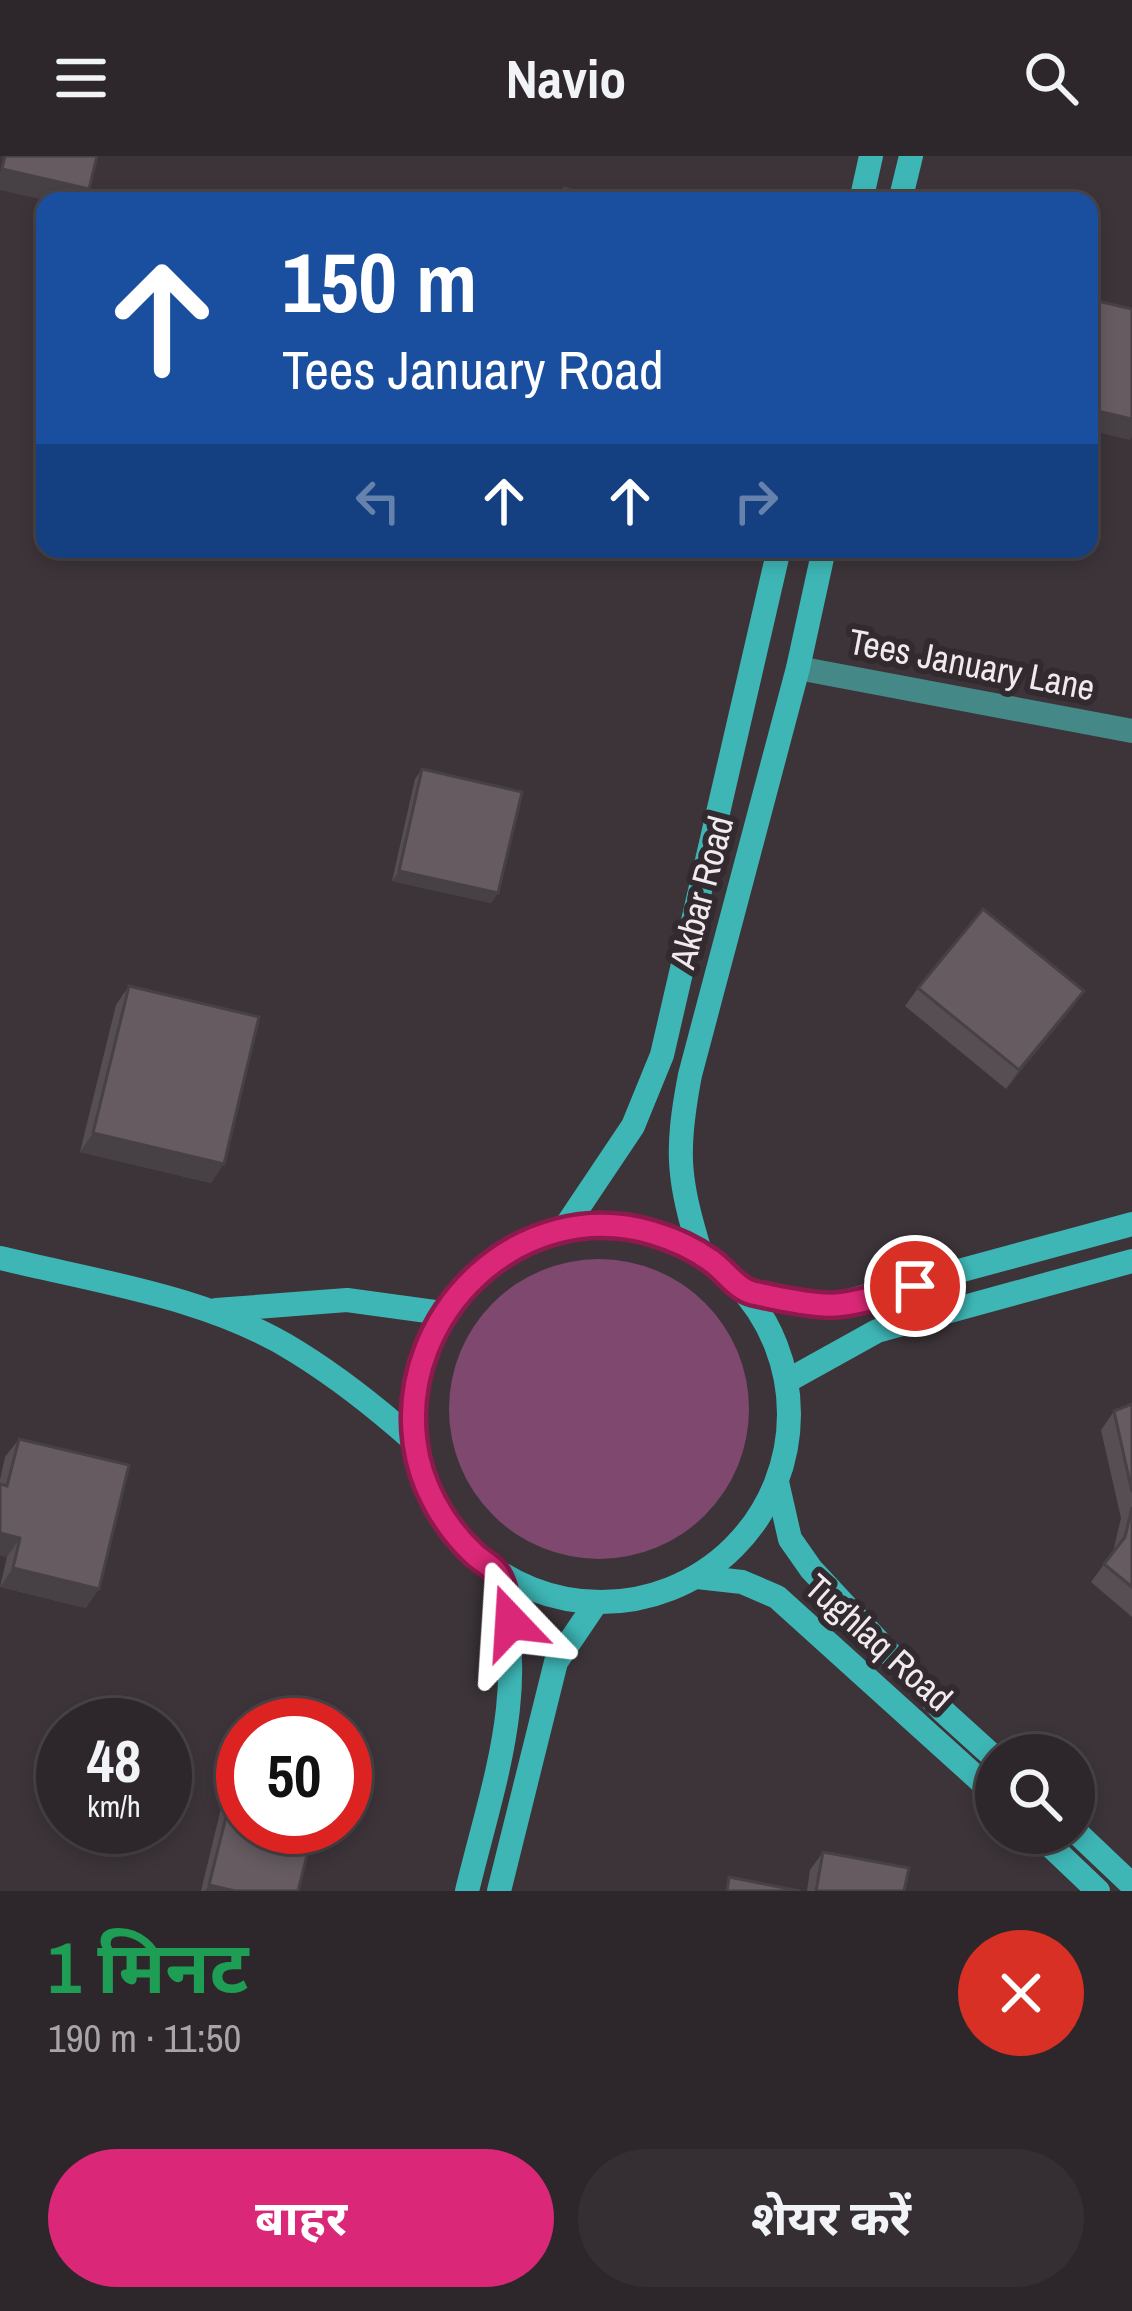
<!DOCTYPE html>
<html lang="hi">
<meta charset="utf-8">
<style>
:root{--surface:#2d272b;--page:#352f33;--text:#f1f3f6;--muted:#a7a5a9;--line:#484447;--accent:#db2777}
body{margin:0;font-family:"Archivo Narrow","Noto Sans Devanagari",sans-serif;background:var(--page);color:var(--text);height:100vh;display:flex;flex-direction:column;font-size:45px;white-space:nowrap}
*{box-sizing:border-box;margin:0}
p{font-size:39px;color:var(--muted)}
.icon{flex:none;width:66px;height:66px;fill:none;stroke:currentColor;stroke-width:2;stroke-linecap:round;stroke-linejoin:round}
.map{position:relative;height:1735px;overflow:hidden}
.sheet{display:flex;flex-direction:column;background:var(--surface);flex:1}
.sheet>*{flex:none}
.banner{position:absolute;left:36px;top:36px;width:1062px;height:366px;border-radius:24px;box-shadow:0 6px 18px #0003,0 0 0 3px var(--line);background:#1a4fa0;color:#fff;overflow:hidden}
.fabs{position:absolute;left:975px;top:1578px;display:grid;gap:24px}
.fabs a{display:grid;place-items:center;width:120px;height:120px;border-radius:50%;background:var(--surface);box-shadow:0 6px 18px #0003,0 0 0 3px var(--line);font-size:60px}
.speed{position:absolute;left:36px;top:1542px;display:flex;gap:24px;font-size:60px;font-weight:700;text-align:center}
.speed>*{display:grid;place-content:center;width:156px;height:156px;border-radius:50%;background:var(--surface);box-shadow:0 6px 18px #0003,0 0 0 3px var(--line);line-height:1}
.speed small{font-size:30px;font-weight:400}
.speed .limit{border:18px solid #d22;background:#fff;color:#111}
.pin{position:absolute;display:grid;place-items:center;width:102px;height:102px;color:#fff;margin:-51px;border:6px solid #fff;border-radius:50%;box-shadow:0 3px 12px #0007}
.me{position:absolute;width:132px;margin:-66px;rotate:340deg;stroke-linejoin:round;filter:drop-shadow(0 0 9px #0008)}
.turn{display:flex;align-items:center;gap:42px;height:252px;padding:0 48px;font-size:54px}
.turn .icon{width:156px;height:156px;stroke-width:2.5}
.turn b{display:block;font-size:84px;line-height:102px}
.lanes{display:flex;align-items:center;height:114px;padding:0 48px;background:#0003;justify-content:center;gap:60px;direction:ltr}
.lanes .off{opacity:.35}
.round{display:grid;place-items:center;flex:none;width:126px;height:126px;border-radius:63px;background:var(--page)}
.overview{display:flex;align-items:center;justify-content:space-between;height:204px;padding:0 48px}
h1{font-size:72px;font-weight:700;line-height:90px;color:#1e9e55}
.action{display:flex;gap:24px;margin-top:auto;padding:24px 48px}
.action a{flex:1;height:138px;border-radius:72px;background:var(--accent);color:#fff;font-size:48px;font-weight:700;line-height:138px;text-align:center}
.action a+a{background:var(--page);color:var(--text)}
header{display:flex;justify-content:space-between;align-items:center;height:156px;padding:0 48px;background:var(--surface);font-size:54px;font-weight:700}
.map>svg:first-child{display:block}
</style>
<header><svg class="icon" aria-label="menu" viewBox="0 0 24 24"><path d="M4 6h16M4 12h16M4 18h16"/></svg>Navio<svg class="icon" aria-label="search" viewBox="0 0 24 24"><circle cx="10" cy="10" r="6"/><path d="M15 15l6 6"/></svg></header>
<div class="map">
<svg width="1132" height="1735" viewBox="0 0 1132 1735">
<rect width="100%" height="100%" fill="#3c3439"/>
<circle fill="#7f486f" cx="599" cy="1253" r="150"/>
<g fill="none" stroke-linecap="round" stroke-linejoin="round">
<path stroke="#458888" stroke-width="24" d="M798 512 1132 575"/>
<g stroke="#3eb6b6" stroke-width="24">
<path d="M861 45 871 0"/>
<path d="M900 45 911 0"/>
<circle cx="601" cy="1258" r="188"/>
<path d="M564 1073 633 970 662 899 779 393"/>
<path d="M701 1099C678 1023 675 997 690 919L798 512 824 393"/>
<path d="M0 1102C98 1126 210 1141 297 1196 339 1222 378 1253 414 1285"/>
<path d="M745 1135 830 1150 1132 1068"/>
<path d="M216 1154 347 1144 442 1157"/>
<path d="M787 1225 877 1175 1132 1105"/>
<path d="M777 1326 790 1383 811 1413 943 1555 996 1603"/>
<path d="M697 1421 742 1426 777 1441 996 1639"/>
<path d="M1074 1674 1132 1729"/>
<path d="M1037 1677 1098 1735"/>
<path d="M467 1735C495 1620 529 1536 498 1417"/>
<path d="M499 1735 556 1506 596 1447"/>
</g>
</g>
<g fill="#574e53">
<path d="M422 613 491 747 392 725 415 623Z"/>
<path d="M129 830 211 1027 80 996 116 849Z"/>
<path d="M918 832 1084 835 1006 933 905 850Z"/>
<path d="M1132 1248V1461L1091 1426 1113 1396 1121 1362 1101 1274 1114 1255Z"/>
<path d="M19 1283 86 1452 0 1431 7 1401 0 1399V1324L5 1301Z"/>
<path d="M234 1629 298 1735H201L223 1644Z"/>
<path d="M823 1696 904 1735H807L810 1714Z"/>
</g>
<g fill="#474044">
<path d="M2 13 89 33 80 45H48L0 34V16Z"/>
<path d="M1089 253 1132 263V281L1130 284 1089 274Z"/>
<path d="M399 715 498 737 491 747 392 725Z"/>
<path d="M1084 835 1071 854 1006 933 1019 914Z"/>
<path d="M93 977 224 1008 211 1027 80 996Z"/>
<path d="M0 1377 20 1382 7 1401 0 1399Z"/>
<path d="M13 1412 99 1433 86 1452 0 1431Z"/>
<path d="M209 1729 235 1735H205Z"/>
</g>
<g fill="#655b61" stroke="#474044" stroke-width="3">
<path d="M5 0H97L89 33 2 13Z"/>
<path d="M564 32 614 45H561Z"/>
<path d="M1089 143 1132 153V263L1089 253Z"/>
<path d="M422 613 522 636 498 737 399 715Z"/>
<path d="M983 753 1084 835 1019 914 918 832Z"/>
<path d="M129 830 259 861 224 1008 93 977Z"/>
<path d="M1132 1248V1336L1114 1255Z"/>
<path d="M19 1283 129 1309 99 1433 13 1412 20 1382 0 1377V1328L7 1330Z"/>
<path d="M1132 1351V1431L1104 1408 1125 1381Z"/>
<path d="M234 1629 243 1632V1671H314L298 1735H235L209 1729Z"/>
<path d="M823 1696 909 1712 904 1735H816Z"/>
<path d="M729 1721 800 1735H727Z"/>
</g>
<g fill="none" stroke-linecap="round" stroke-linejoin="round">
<g stroke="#8e194d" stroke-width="30">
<path id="route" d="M511 1466C507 1451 505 1426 495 1415 489 1408 480 1404 474 1398 443 1369 420 1328 415 1286 398 1156 522 1038 653 1077 673 1083 693 1092 710 1104 725 1114 736 1133 753 1137 776 1142 802 1148 825 1149 853 1151 888 1136 915 1130"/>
</g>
<use href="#route" stroke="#db2777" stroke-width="21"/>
</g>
<g text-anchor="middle" stroke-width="12" stroke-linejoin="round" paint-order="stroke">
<g font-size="36" fill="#f0eaee" stroke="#322a2f">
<text transform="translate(972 508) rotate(11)" y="13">Tees January Lane</text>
<text transform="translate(701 736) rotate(-75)" y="13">Akbar Road</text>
<text transform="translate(879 1486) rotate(42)" y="13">Tughlaq Road</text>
</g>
</g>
</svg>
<div class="fabs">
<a><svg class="icon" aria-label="search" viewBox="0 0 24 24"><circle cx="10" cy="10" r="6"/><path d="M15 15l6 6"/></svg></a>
</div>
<div class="speed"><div>48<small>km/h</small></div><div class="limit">50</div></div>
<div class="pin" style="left:915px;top:1130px;background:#d93025"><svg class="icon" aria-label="arrive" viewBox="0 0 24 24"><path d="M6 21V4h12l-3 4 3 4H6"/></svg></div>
<svg class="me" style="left:511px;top:1466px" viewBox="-20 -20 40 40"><path d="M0-17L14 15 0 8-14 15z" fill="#db2777" stroke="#fff" stroke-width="4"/></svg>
<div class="banner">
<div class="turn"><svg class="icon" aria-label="ahead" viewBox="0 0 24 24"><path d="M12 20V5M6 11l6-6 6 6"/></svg><div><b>150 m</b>Tees January Road</div></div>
<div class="lanes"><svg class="icon off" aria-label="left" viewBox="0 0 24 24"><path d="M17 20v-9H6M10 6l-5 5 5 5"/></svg><svg class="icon" aria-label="ahead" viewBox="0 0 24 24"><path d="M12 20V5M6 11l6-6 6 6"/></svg><svg class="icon" aria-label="ahead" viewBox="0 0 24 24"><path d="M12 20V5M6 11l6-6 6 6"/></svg><svg class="icon off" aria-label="right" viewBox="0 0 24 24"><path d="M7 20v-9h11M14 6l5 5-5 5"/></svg></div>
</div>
</div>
<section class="sheet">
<div class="overview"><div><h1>1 मिनट</h1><p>190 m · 11:50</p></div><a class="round" style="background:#d93025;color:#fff"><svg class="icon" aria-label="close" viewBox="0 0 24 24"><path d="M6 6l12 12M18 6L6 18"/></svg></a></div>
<div class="action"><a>बाहर</a><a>शेयर करें</a></div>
</section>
